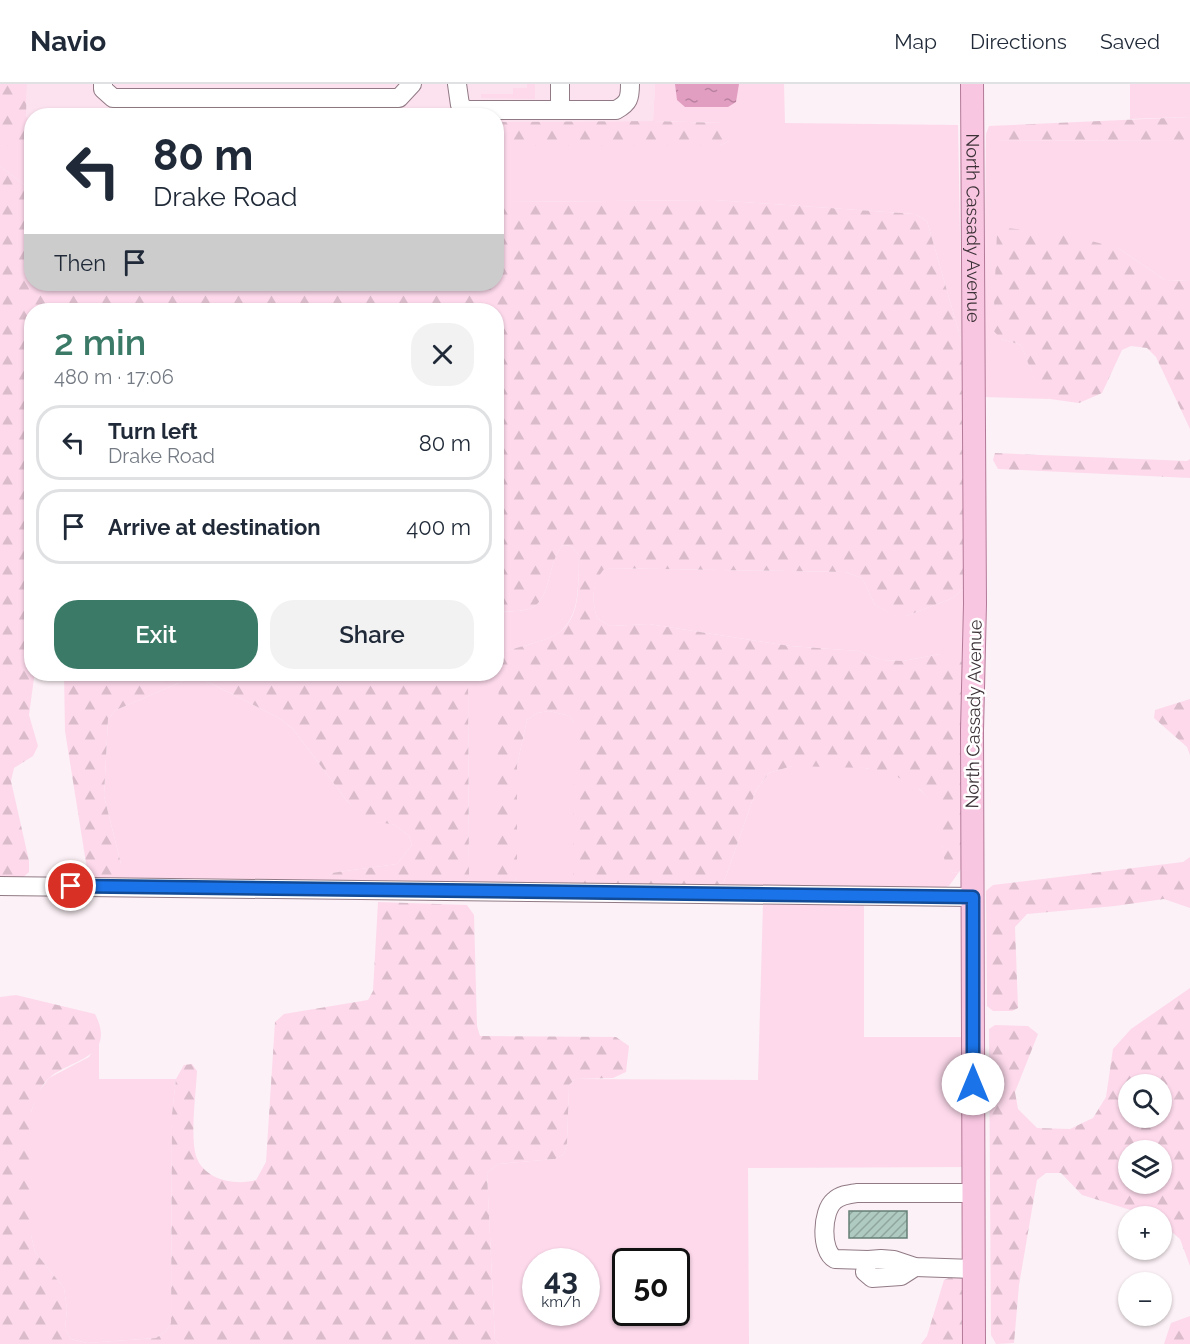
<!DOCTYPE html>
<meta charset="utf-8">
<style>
:root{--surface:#fff;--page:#f2f2f3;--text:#1f2937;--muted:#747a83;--line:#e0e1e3;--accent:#3b7a67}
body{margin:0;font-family:Raleway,sans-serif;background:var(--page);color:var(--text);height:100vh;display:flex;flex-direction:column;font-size:22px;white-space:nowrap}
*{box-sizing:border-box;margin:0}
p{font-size:20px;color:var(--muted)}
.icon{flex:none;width:33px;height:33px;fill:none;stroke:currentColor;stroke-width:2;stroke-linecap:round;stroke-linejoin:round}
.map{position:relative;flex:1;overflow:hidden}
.details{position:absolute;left:24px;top:219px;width:480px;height:378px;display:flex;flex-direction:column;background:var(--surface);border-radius:24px;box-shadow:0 2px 4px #0004}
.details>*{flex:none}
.hud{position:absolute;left:24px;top:24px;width:480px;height:183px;border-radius:24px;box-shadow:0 2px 4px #0004;background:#fff;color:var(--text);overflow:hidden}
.buttons{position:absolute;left:1118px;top:990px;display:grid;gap:12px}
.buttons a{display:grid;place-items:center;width:54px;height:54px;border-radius:50%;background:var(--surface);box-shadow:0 2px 4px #0004;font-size:30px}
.speed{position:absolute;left:522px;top:1164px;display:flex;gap:12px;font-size:30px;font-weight:700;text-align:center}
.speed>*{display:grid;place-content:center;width:78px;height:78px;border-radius:50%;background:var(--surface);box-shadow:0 2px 4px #0004;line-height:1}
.speed small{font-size:15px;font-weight:400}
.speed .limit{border:3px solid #111;border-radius:9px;background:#fff;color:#111}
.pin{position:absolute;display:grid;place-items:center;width:51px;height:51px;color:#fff;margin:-26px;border:3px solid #fff;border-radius:50%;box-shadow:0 2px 6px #0007}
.me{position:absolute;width:66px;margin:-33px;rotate:0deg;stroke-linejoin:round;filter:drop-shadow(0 0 4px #0008)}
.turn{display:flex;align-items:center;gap:21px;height:126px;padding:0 30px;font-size:27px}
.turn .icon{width:78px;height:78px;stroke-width:2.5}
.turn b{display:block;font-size:42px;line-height:51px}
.then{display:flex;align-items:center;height:57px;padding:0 30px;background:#0003;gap:12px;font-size:22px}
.round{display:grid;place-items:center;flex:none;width:63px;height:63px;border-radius:24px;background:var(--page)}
.headline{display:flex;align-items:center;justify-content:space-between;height:102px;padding:0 30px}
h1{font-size:36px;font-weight:600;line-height:45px;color:var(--accent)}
.action{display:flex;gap:12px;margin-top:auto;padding:12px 30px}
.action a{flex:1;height:69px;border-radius:24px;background:var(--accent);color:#fff;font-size:24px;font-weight:600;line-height:69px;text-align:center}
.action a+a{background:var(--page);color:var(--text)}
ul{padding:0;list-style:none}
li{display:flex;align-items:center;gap:18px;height:75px;margin:0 12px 9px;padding:0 18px;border:3px solid var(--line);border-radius:24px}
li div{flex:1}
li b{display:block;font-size:22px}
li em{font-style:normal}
header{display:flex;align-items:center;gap:36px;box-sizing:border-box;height:84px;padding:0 30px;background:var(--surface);border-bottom:2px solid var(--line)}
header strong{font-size:28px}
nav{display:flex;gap:33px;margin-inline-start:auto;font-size:21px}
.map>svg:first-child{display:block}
</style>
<header>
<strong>Navio</strong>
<nav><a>Map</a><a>Directions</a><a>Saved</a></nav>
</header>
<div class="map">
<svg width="1190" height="1260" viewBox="0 0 1190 1260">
<defs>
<pattern id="forest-firs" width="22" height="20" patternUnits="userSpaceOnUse" patternTransform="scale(1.5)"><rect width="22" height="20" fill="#fdd9eb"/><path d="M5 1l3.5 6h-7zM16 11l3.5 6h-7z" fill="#dabbca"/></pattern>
<pattern id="water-ripples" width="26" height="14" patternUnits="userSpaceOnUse" patternTransform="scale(1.5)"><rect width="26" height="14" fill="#e19ec1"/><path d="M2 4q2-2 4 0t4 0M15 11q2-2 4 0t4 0" fill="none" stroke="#b8819e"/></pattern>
<pattern id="building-hatch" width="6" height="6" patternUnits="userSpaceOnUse" patternTransform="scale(1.5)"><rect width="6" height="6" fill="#afcbc1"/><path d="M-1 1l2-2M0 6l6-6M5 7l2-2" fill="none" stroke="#90a59e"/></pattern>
</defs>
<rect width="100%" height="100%" fill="#fcf1f6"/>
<path fill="#fce1ee" d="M27 0H655L653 37 497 38 496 32H32L31 38 26 32Z"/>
<g fill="#fdd9eb" fill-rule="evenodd">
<path d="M527 0H535V15L481 14V10H513V4H527Z"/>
<path d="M655 0H784L785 39 958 41 962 259 927 137 915 130 714 116 497 118 496 62H719L729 57 724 39 653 37Z"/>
<path d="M1130 0H1190V33L1130 35Z"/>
<path d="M986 50 991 56 1190 57V197L1165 196 1118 164 1001 255 1021 261 1039 306 1050 315 983 313Z"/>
<path d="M9 60H31V106L0 82V62Z"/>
<path d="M563 461 571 462 578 470C578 497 582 533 557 550 545 557 517 564 502 568L500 802H463L469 794 468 590H496L497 528C507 527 519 528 529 525 552 518 547 477 563 461Z"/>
<path d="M604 484 845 488 862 494 875 521 897 532H906L953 514 964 504 965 581 940 570 903 577 881 576 859 567 790 562 649 540 610 542 597 534C592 517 591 499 604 484Z"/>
<path d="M200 594 279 634 293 645 347 717 363 734 395 741 409 752 412 761 397 780 331 789 323 796 333 801 108 798 121 794V780L104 712 108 635 116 626 188 595Z"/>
<path d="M549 627 570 632 574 640 584 804 511 802 517 793V681L527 636 537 629Z"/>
<path d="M792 682C836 683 896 676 927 713 930 717 936 722 938 728 945 748 938 772 953 789L959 788 949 802 936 806 713 803 724 798 756 706 769 689Z"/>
<path d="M763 820H864V953H965L964 1083 748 1084 749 1260H499L495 1256 487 1089 498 1080 555 1075 564 1070 567 1059 569 1001 575 995 758 996ZM536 1178H586V1228H536ZM626 1178H676V1228H626Z"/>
<path d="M99 957V995H176L172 1030 171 1239 166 1247 156 1254 87 1259 71 1255 65 1245 67 1225 64 1204 35 1168 31 1151V1028L37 1010 49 994 89 973Z"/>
</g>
<g fill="url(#forest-firs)" fill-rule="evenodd">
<path d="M0 0H27L26 32 31 38V60L0 62Z"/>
<path d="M1190 33V57L990 56 986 50 989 42Z"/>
<path d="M653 37 724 39 730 45 729 57 719 62H497V38Z"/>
<path d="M0 82 31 106 32 200H496L497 118 714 116 915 130 927 137 962 259 964 504 953 514 906 532H896L875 521 862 494 845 488 605 484C591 499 592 517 597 534L610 542 649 540 790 562 859 567 881 576 903 577 940 570 954 571 965 581V780L959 788 953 789 945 780 937 726 921 706 894 691 866 684 792 682 769 689 756 706 724 798 713 803 584 804 573 797 574 640 570 632 549 627 537 629 527 636 517 681V793L511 802H500L495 790 499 579 502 568C519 563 539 559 555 551 583 536 578 497 578 470L571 462 563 461C547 477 552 518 529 525 519 528 507 527 497 528L496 226H32V590H37L34 594 29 631 38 662 33 672 14 684 11 697 29 777V788L19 797H0Z"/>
<path d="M1007 144 1068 151 1118 164 1165 196 1190 197V345L1156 273 1147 264 1131 262 1122 266 1102 309 1079 319 1050 315 1039 307 1021 261 1001 255 993 246 997 148Z"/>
<path d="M995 369 1187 377 1190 375V394L998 385 993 376Z"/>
<path d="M64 590H468L469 794 463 802 333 801 322 796 331 789 397 780 412 761 409 752 395 741 363 735 347 717 293 645 279 634 200 594 188 595 116 626 108 635 104 712 121 780V794L108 798 93 796 87 785 65 647Z"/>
<path d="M1190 615V671L1187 663 1154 634 1155 626Z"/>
<path d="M1190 773V824L1164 815 1115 822 1027 830 1015 843 1018 924 1012 927H993L987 922 986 807 993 801 1183 778Z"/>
<path d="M378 818 467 821 474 831 477 942 480 952 616 953 629 962 626 988 613 994 575 995 569 1001 567 1059 564 1070 555 1075 498 1080 487 1089 495 1256 499 1260H0V913L16 911 95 930C118 975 69 975 48 995 39 1004 35 1017 31 1028V1151L35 1168 64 1204 67 1225 65 1245 71 1255 87 1259 156 1254 166 1247 171 1239 172 1030 176 995 184 981 192 980 197 987C196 1009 190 1051 196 1072 204 1096 235 1102 256 1096L266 1078 275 938 284 930 368 916 373 907Z"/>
<path d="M1190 904V1182L1180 1155 1161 1139V1132H1150L1082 1111 1061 1089H1046L1037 1096 1019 1201 1014 1259 996 1260 991 1251 989 945 995 941 1028 942 1038 950 1015 1008 1018 1025 1037 1044 1070 1045 1093 1034 1106 1013 1113 965 1131 945ZM1128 1000H1161V1034H1128ZM1128 1066H1161V1100H1128Z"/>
<path d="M955 1191 963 1195V1260H921L927 1252 944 1196Z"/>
<path d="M1190 1232V1260H1164L1171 1239Z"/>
</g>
<path fill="url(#water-ripples)" d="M675 0H739L736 18 728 23H685L677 16Z"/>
<rect fill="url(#building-hatch)" stroke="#657f76" stroke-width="1.5" x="849" y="1127" width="58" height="27"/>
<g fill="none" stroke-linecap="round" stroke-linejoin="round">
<g stroke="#917a85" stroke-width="20">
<g id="minor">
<path d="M103 0V5L113 14H399L412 0"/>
<path d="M457 0 460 21 466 26H616C629 19 630 14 630 0"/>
<path d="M560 0V26"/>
<path d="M0 802 973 813"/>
<path d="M974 1109H857C849 1110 840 1111 834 1117 822 1127 820 1167 835 1175L868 1176 881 1175 894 1176 915 1183 974 1185"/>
<path d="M868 1176 865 1188 872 1194 901 1192 915 1183"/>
</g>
</g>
<g stroke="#b37a98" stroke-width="24">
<g id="major">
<path id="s1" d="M972 0 975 520 972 646 974 1260"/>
</g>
</g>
<use href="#minor" stroke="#fff" stroke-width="18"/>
<use href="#major" stroke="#f8c6e1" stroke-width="22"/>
</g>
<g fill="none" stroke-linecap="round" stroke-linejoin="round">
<g stroke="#114b97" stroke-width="15">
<path id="route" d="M71 802 973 813V1000"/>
</g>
<use href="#route" stroke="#1a73e8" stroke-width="10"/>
</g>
<g text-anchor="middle" stroke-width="5" stroke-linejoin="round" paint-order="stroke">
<g font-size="18" fill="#3c3237" stroke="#fff">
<text dy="6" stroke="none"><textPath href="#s1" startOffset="144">North Cassady Avenue</textPath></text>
<text transform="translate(974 630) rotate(-89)" y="6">North Cassady Avenue</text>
</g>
</g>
</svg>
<div class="buttons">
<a><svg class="icon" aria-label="search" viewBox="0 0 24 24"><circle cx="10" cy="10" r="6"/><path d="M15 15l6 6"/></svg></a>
<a><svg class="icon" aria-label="layers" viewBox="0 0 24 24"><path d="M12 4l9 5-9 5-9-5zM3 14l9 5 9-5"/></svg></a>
<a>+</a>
<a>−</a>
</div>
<div class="speed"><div>43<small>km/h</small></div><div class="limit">50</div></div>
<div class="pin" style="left:71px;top:802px;background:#d93025"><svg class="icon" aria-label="arrive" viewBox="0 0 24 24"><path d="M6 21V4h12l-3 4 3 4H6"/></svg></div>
<svg class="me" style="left:973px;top:1000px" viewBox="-20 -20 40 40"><circle r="19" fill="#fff"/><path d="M0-13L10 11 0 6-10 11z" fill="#1a73e8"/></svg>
<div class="hud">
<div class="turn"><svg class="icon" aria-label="left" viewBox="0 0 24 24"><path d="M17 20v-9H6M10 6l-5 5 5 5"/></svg><div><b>80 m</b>Drake Road</div></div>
<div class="then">Then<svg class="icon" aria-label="arrive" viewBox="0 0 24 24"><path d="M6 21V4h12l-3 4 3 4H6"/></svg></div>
</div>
<section class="details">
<div class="headline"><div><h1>2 min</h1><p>480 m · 17:06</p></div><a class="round"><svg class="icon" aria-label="close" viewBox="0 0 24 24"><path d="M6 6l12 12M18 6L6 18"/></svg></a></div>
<ul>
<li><svg class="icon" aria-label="left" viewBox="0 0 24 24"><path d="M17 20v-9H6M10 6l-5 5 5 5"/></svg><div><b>Turn left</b><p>Drake Road</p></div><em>80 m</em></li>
<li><svg class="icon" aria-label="arrive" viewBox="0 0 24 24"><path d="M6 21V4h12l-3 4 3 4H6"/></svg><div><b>Arrive at destination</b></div><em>400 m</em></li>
</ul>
<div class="action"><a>Exit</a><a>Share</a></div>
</section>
</div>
